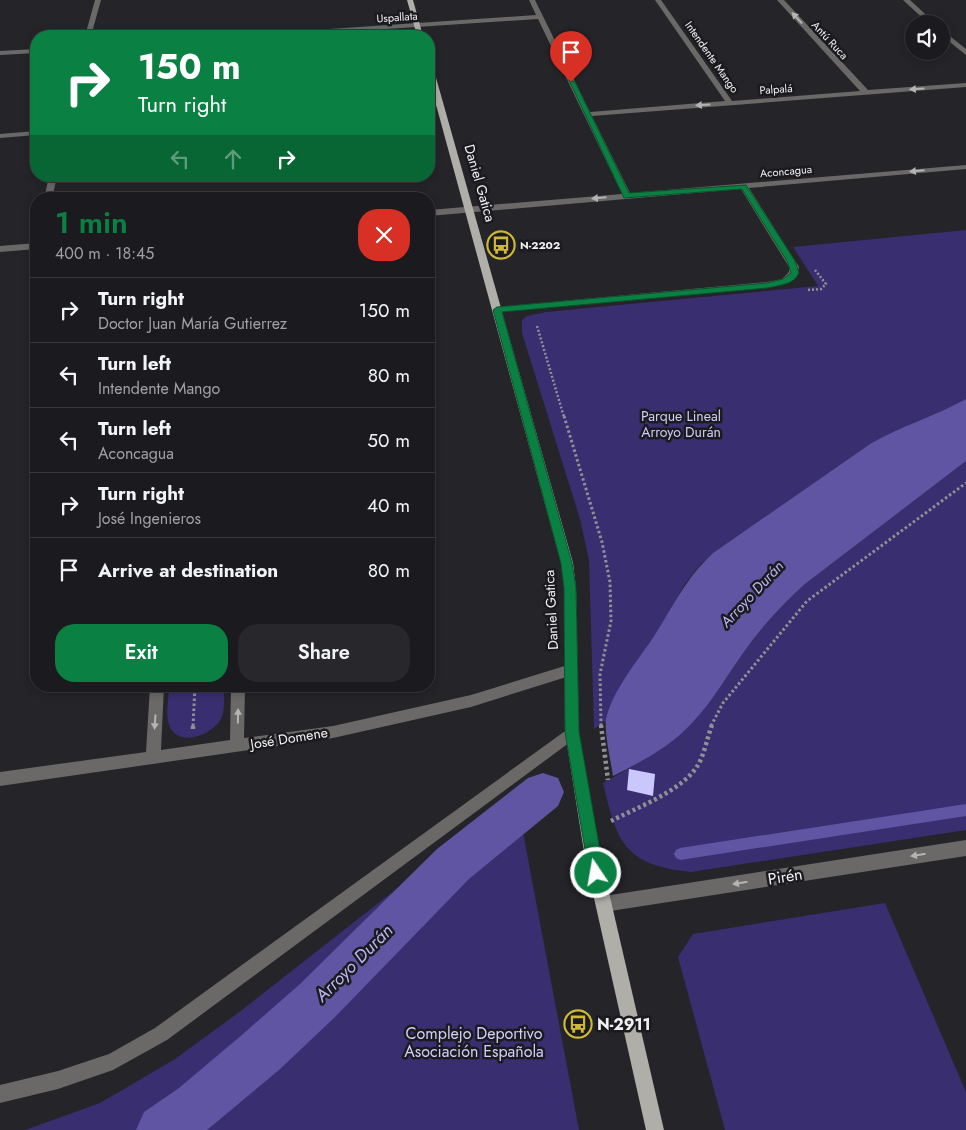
<!DOCTYPE html>
<meta charset="utf-8">
<style>
:root{--surface:#1b1b1f;--page:#28282c;--text:#f1f3f6;--muted:#a0a1a4;--line:#39393d;--accent:#0b8043}
body{margin:0;font-family:Jost,sans-serif;background:var(--page);color:var(--text);height:100vh;display:flex;flex-direction:column;font-size:19px;white-space:nowrap}
*{box-sizing:border-box;margin:0}
p{font-size:16px;color:var(--muted)}
.icon{flex:none;width:28px;height:28px;fill:none;stroke:currentColor;stroke-width:2;stroke-linecap:round;stroke-linejoin:round}
.map{position:relative;flex:1;overflow:hidden}
.side{position:absolute;left:30px;top:192px;width:405px;height:500px;display:flex;flex-direction:column;background:var(--surface);border-radius:20px;box-shadow:0 2px 8px #0003,0 0 0 1px var(--line)}
.side>*{flex:none}
.guide{position:absolute;left:30px;top:30px;width:405px;height:152px;border-radius:20px;box-shadow:0 2px 8px #0003,0 0 0 1px var(--line);background:#0b8043;color:#fff;overflow:hidden}
.fabs{position:absolute;left:905px;top:15px;display:grid;gap:10px}
.fabs a{display:grid;place-items:center;width:45px;height:45px;border-radius:50%;background:var(--surface);box-shadow:0 2px 8px #0003,0 0 0 1px var(--line);font-size:25px}
.pin{position:absolute;display:grid;place-items:center;width:42px;height:42px;color:#fff;margin:-51px -21px;border-radius:50% 50% 50% 0;rotate:-45deg;box-shadow:0 0 5px #0007}
.pin .icon{rotate:45deg}
.me{position:absolute;width:55px;margin:-28px;rotate:348deg;stroke-linejoin:round;filter:drop-shadow(0 0 4px #0008)}
.turn{display:flex;align-items:center;gap:18px;height:105px;padding:0 25px;font-size:22px}
.turn .icon{width:65px;height:65px;stroke-width:2.5}
.turn b{display:block;font-size:35px;line-height:42px}
.lanes{display:flex;align-items:center;height:48px;padding:0 25px;background:#0003;justify-content:center;gap:25px;direction:ltr}
.lanes .off{opacity:.35}
.round{display:grid;place-items:center;flex:none;width:52px;height:52px;border-radius:20px;background:var(--page)}
.overview{display:flex;align-items:center;justify-content:space-between;height:85px;padding:0 25px}
h1{font-size:30px;font-weight:600;line-height:38px;color:var(--accent)}
.cta{display:flex;gap:10px;margin-top:auto;padding:10px 25px}
.cta a{flex:1;height:58px;border-radius:20px;background:var(--accent);color:#fff;font-size:20px;font-weight:600;line-height:58px;text-align:center}
.cta a+a{background:var(--page);color:var(--text)}
ul{padding:0;list-style:none}
li{display:flex;align-items:center;gap:15px;height:65px;padding:0 25px;border-top:1px solid var(--line)}
li div{flex:1}
li b{display:block;font-size:19px}
li em{font-style:normal}
.map>svg:first-child{display:block}
</style>
<div class="map">
<svg width="966" height="1130" viewBox="0 0 966 1130">
<rect width="100%" height="100%" fill="#242429"/>
<g fill="#392e70">
<path d="M966 230V399C935 416 901 426 870 444L713 553 699 566 685 584 657 632 620 685 606 721 594 729 589 560 580 519 522 333V320L527 316 546 312 818 286 793 247Z"/>
<path d="M966 461V830L691 872C625 865 617 844 603 783 634 765 666 750 691 723 713 701 728 674 746 649 763 625 783 604 805 584Z"/>
<path d="M169 686H224C224 696 225 708 222 717 214 735 178 749 169 725 165 714 169 698 169 686Z"/>
<path d="M516 795 579 1130H25L100 1103 175 1059 242 1010Z"/>
<path d="M885 903 966 1092V1130H725L678 957 693 934Z"/>
</g>
<path fill="#5f55a3" d="M966 399V461L805 584C783 604 763 625 746 649 728 674 713 701 692 723 670 747 641 762 613 776 611 763 604 731 606 719 614 687 638 661 656 633 675 603 686 578 713 553L870 444C901 426 935 416 966 399Z"/>
<g fill="none" stroke-linecap="round" stroke-linejoin="round">
<path fill="#5f55a3" fill-rule="evenodd" d="M966 804V816L680 860 676 858 674 854 676 850 680 848Z"/>
<path fill="#5f55a3" fill-rule="evenodd" d="M543 773 558 778 564 792 558 806 469 879 334 1018 279 1070 207 1130H136L144 1112 179 1088 243 1034 300 984 437 849 528 778Z"/>
</g>
<path fill="#c9c7fb" d="M629 769 655 774 653 796 627 790Z"/>
<g fill="none" stroke-linecap="round" stroke-linejoin="round">
<g stroke="#919195" stroke-width="2.5" stroke-dasharray="2 2" stroke-linecap="butt">
<path d="M808 290 821 289 826 284 815 270"/>
<path d="M537 326 564 417"/>
</g>
<g stroke="#919195" stroke-width="3" stroke-dasharray="2.5 2.5" stroke-linecap="butt">
<path d="M564 416 602 542 610 582 611 621 600 674 601 726"/>
<path d="M193 726 195 686"/>
<path d="M711 726 723 703 807 601 966 483"/>
</g>
<g stroke="#919195" stroke-width="4.5" stroke-dasharray="3 3" stroke-linecap="butt">
<path d="M601 725 608 780"/>
<path d="M193 729V725"/>
<path d="M611 821C636 808 679 792 696 768 704 757 707 738 712 725"/>
</g>
<g fill="#6a6967" fill-rule="evenodd">
<path d="M95 0H101L91 36H85Z"/>
<path d="M529 0H535L590 112 725 101 655 0H661L732 101 860 91 777 0H784L868 90 966 83V87L592 116 630 193 966 165V169L749 188 799 267 796 278 789 283 767 288 494 312V308L497 307 767 282 782 279 789 272V267L741 189 429 216V210L622 194 538 19 282 36H252L255 34 536 15Z"/>
<path d="M903 0H910L936 24H929Z"/>
<path d="M941 29 966 49V55L941 35Z"/>
<path d="M36 49V53L0 55V51Z"/>
<path d="M439 102 443 104 442 106 429 107V103Z"/>
<path d="M36 131V135L0 138V134Z"/>
<path d="M49 176H57L52 199H44Z"/>
<path d="M36 243V249L0 252V246Z"/>
<path d="M571 664 576 666 578 670 576 674 471 707 333 738 0 786V772L146 752 150 686H164L161 750 230 740 231 686H245L244 738 333 726 471 695Z"/>
<path d="M572 726 577 727 579 732 577 737 167 1040 113 1070 58 1089 0 1103V1085L58 1071 109 1054 155 1028Z"/>
<path d="M966 840V856L604 912 598 910 596 904 598 898 604 896Z"/>
</g>
<g fill="#afaea9" fill-rule="evenodd">
<path d="M407 0H413L423 36H417Z"/>
<path d="M429 65 433 67 573 563 576 588 579 732 601 858 664 1130H646L585 858 565 732 564 588 561 563 429 79Z"/>
</g>
</g>
<defs><path id="oneway-solid" d="M-6-.8H1V-3.2L6.5 0L1 3.2V.8H-6Z" transform="scale(1.25)"/></defs>
<g fill="#b4b4b5">
<use href="#oneway-solid" transform="translate(797 18) rotate(-133)"/>
<use href="#oneway-solid" transform="translate(917 89) rotate(176)"/>
<use href="#oneway-solid" transform="translate(703 105) rotate(176)"/>
<use href="#oneway-solid" transform="translate(917 171) rotate(175)"/>
<use href="#oneway-solid" transform="translate(599 198) rotate(175)"/>
<use href="#oneway-solid" transform="translate(238 716) rotate(-89)"/>
<use href="#oneway-solid" transform="translate(155 722) rotate(94)"/>
<use href="#oneway-solid" transform="translate(918 855) rotate(171)"/>
<use href="#oneway-solid" transform="translate(740 883) rotate(171)"/>
</g>
<path fill="#0b8043" stroke="#07532c" d="M569 80 575 82 629 193 746 185 795 261 799 273C793 285 780 285 767 288L502 312 572 563 576 588 579 732 604 873 602 878 596 880 591 878 589 873 565 732 564 588 561 563 493 310 497 307 767 283 783 279 791 273 787 261 742 189 624 198Z"/>
<defs>
<g id="bus-ring" transform="scale(1.4375)"><circle r="9.5" fill="#1b1b1f" stroke="#cfb837" stroke-width="1.5"/><path d="M-5-6H5V4H4V6H2V4H-2V6H-4V4H-5ZM-3.5-4V0h7V-4ZM-3.5 1.2v1.5H-2V1.2ZM2 1.2v1.5H3.5V1.2Z" fill="#cfb837"/></g>
</defs>
<g fill-rule="evenodd">
<use href="#bus-ring" x="501" y="245"/>
<use href="#bus-ring" x="578" y="1024"/>
</g>
<g text-anchor="middle" stroke-width="5" stroke-linejoin="round" paint-order="stroke">
<g font-size="11" fill="#f1f1f4" stroke="#1b1b1f">
<text transform="translate(397 17) rotate(-4)" y="4">Uspallata</text>
<text transform="translate(830 40) rotate(47)" y="4">Antú Ruca</text>
<text transform="translate(712 57) rotate(55)" y="4">Intendente Mango</text>
<text transform="translate(776 89) rotate(-4)" y="4">Palpalá</text>
<text transform="translate(786 171) rotate(-5)" y="4">Aconcagua</text>
</g>
<g font-size="11" font-weight="bold" fill="#f1f1f4" stroke="#1b1b1f" text-anchor="start">
<text x="520" y="249">N-2202</text>
</g>
<g font-size="14" fill="#f1f1f4" stroke="#1b1b1f">
<text transform="translate(480 183) rotate(74)" y="5">Daniel Gatica</text>
<text transform="translate(551 610) rotate(-93)" y="5">Daniel Gatica</text>
<text transform="translate(289 738) rotate(-9)" y="5">José Domene</text>
</g>
<g font-size="14" fill="#d1cffb" stroke="#1b1b1f">
<text x="681" y="421">Parque Lineal<tspan x="681" dy="16">Arroyo Durán</tspan></text>
</g>
<g font-size="15" font-style="italic" fill="#bab6f6" stroke="#1b1b1f">
<text transform="translate(752 594) rotate(-47)" y="5">Arroyo Durán</text>
</g>
<g font-size="16" fill="#f1f1f4" stroke="#1b1b1f">
<text transform="translate(785 876) rotate(-9)" y="6">Pirén</text>
</g>
<g font-size="16" font-weight="bold" fill="#f1f1f4" stroke="#1b1b1f" text-anchor="start">
<text x="597" y="1030">N-2911</text>
</g>
<g font-size="16" fill="#d1cffb" stroke="#1b1b1f">
<text x="474" y="1039">Complejo Deportivo<tspan x="474" dy="18">Asociación Española</tspan></text>
</g>
<g font-size="18" font-style="italic" fill="#bab6f6" stroke="#1b1b1f">
<text transform="translate(354 963) rotate(-45)" y="6">Arroyo Durán</text>
</g>
</g>
</svg>
<div class="fabs">
<a><svg class="icon" aria-label="sound" viewBox="0 0 24 24"><path d="M4 9h4l5-4v14l-5-4H4zM17 9q2 3 0 6"/></svg></a>
</div>
<div class="pin" style="left:571px;top:82px;background:#d93025"><svg class="icon" aria-label="arrive" viewBox="0 0 24 24"><path d="M6 21V4h12l-3 4 3 4H6"/></svg></div>
<svg class="me" style="left:596px;top:873px" viewBox="-20 -20 40 40"><circle r="17" fill="#0b8043" stroke="#fff" stroke-width="3"/><path d="M0-11L8 9 0 5-8 9z" fill="#fff"/></svg>
<div class="guide">
<div class="turn"><svg class="icon" aria-label="right" viewBox="0 0 24 24"><path d="M7 20v-9h11M14 6l5 5-5 5"/></svg><div><b>150 m</b>Turn right</div></div>
<div class="lanes"><svg class="icon off" aria-label="left" viewBox="0 0 24 24"><path d="M17 20v-9H6M10 6l-5 5 5 5"/></svg><svg class="icon off" aria-label="ahead" viewBox="0 0 24 24"><path d="M12 20V5M6 11l6-6 6 6"/></svg><svg class="icon" aria-label="right" viewBox="0 0 24 24"><path d="M7 20v-9h11M14 6l5 5-5 5"/></svg></div>
</div>
<section class="side">
<div class="overview"><div><h1>1 min</h1><p>400 m · 18:45</p></div><a class="round" style="background:#d93025;color:#fff"><svg class="icon" aria-label="close" viewBox="0 0 24 24"><path d="M6 6l12 12M18 6L6 18"/></svg></a></div>
<ul>
<li><svg class="icon" aria-label="right" viewBox="0 0 24 24"><path d="M7 20v-9h11M14 6l5 5-5 5"/></svg><div><b>Turn right</b><p>Doctor Juan María Gutierrez</p></div><em>150 m</em></li>
<li><svg class="icon" aria-label="left" viewBox="0 0 24 24"><path d="M17 20v-9H6M10 6l-5 5 5 5"/></svg><div><b>Turn left</b><p>Intendente Mango</p></div><em>80 m</em></li>
<li><svg class="icon" aria-label="left" viewBox="0 0 24 24"><path d="M17 20v-9H6M10 6l-5 5 5 5"/></svg><div><b>Turn left</b><p>Aconcagua</p></div><em>50 m</em></li>
<li><svg class="icon" aria-label="right" viewBox="0 0 24 24"><path d="M7 20v-9h11M14 6l5 5-5 5"/></svg><div><b>Turn right</b><p>José Ingenieros</p></div><em>40 m</em></li>
<li><svg class="icon" aria-label="arrive" viewBox="0 0 24 24"><path d="M6 21V4h12l-3 4 3 4H6"/></svg><div><b>Arrive at destination</b></div><em>80 m</em></li>
</ul>
<div class="cta"><a>Exit</a><a>Share</a></div>
</section>
</div>
